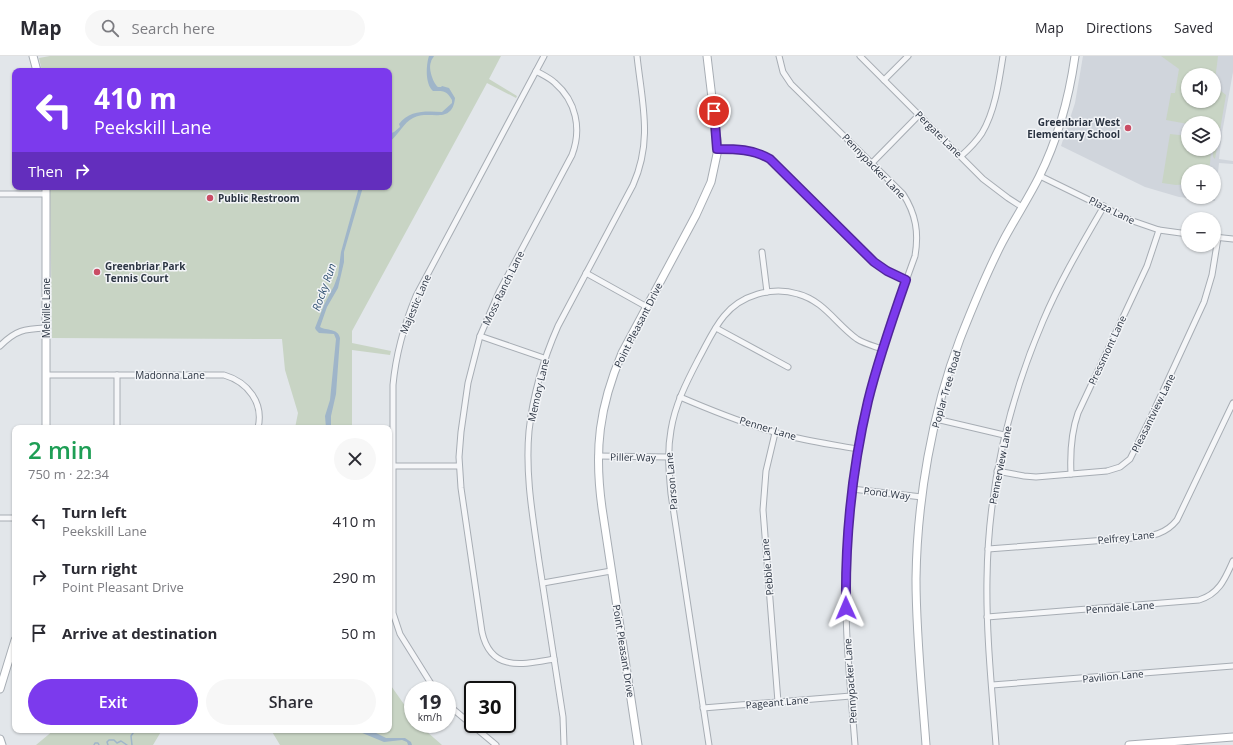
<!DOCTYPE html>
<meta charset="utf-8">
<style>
:root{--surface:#fff;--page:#f7f7f7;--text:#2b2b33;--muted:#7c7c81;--line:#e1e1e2;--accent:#7c3aed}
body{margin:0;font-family:"Open Sans",sans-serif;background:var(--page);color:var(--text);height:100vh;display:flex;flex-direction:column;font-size:15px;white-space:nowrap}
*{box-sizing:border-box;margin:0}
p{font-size:13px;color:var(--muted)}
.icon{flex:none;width:22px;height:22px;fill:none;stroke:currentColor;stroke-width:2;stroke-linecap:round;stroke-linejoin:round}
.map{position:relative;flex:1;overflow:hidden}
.drawer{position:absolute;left:12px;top:369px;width:380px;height:308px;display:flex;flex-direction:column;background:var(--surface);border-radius:8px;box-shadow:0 1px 3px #0004}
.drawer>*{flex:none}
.top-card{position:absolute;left:12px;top:12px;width:380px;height:122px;border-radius:8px;box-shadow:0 1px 3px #0004;background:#7c3aed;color:#fff;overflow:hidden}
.controls{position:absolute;left:1181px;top:12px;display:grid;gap:8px}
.controls a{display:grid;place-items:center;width:40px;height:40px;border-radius:50%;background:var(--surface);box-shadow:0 1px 3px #0004;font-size:20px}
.speed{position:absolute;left:404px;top:625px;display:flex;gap:8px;font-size:20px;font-weight:700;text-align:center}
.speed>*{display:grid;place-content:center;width:52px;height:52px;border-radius:50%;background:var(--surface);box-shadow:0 1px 3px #0004;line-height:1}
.speed small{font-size:10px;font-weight:400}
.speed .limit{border:2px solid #111;border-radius:6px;background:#fff;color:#111}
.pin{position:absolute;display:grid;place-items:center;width:34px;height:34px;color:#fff;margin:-17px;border:2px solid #fff;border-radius:50%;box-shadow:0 1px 4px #0007}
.me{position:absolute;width:44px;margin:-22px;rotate:359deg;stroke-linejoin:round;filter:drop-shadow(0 0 3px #0008)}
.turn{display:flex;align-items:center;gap:14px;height:84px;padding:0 16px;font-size:18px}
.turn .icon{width:52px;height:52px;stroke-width:2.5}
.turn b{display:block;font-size:28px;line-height:34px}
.then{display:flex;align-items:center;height:38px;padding:0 16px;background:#0003;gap:8px;font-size:15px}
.round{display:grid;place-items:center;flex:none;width:42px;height:42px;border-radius:21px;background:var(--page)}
.overview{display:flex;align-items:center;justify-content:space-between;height:68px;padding:0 16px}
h1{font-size:24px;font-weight:600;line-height:30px;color:#1e9e55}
.action{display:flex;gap:8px;margin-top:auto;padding:8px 16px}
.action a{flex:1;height:46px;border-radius:24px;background:var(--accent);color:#fff;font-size:16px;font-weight:600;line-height:46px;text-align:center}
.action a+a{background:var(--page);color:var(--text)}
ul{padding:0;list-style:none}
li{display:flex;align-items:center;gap:12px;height:56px;padding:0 16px}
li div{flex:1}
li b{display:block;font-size:15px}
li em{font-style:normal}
header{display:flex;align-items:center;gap:24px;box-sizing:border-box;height:56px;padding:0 20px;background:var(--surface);border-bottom:1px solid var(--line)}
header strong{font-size:19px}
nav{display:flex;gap:22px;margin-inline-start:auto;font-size:14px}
.search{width:280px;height:36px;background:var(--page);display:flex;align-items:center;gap:10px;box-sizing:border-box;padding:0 14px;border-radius:22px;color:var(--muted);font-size:15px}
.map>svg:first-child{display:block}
</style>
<header>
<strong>Map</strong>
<div class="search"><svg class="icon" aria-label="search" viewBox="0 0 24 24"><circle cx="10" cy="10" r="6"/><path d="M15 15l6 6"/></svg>Search here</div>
<nav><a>Map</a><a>Directions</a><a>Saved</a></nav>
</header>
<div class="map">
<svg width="1233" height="689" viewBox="0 0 1233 689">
<rect width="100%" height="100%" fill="#e2e6ea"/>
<path fill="#d0d5dc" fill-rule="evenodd" d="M1083 0H1233V16L1222 77 1219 103 1233 105V108L1219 107 1215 145 1179 141 1145 131 1061 90 1075 47ZM1188 19H1214V45H1188ZM1188 67H1214V93H1188ZM1188 115H1214V141H1188Z"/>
<g fill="#c8d4c4" fill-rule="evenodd">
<path d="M50 0H501L489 23 517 40 516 42 487 27 352 275V287L391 295 390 299 352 294V372H295L298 357 285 314 282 283 52 282 50 131H389V15H42L39 2Z"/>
<path d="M1161 0H1218L1215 25 1216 31 1226 39 1215 103 1213 101 1214 67 1188 68 1166 64 1171 37H1175L1179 13ZM1188 19H1214V45H1188Z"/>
<path d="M1170 78 1188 80V93H1211L1210 108 1207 115H1188V128L1176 129 1162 127Z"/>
<path d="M389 627 413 661V668H418L442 689H280L271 674H389Z"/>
<path d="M54 674H162L153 689H36Z"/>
</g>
<g fill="#9fb5c9">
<path d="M429 0H434C433 2 431 4 431 6 428 12 433 27 438 31H441L442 30 449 32 455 42C452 70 429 53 413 62 404 66 398 80 389 86V78L394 76 400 71 399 68C409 54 427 55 442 56L452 47V44C446 34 444 35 433 35 425 28 426 9 429 0Z"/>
<path d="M359 131H363L344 196V206L338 232 327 251 320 271C327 275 338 272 340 282L336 338 331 360V372H326L325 360 330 344 336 283 334 278 319 277 316 274 315 272 324 249 334 230 338 219 341 196Z"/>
<path d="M355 674H370L386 682H405L411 686 412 689H408L407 686 402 684 384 686Z"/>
</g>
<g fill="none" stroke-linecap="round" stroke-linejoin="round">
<g stroke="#9fb5c9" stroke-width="1.5">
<path d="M94 689 95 687H98L99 689"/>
<path d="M108 689 107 686 109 684H114L117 687 121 685 127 689"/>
<path d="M132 689 131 680 135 674"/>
</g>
<g stroke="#a7adb4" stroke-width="7">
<g id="street">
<path d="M779 0 783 16 791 28 903 138C916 158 919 177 915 200 891 266 867 333 856 403 850 444 846 487 846 529 845 582 851 636 855 689"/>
<path d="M860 0 983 123 1008 142 1022 151"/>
<path d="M536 15C543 19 550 22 555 27 576 45 582 73 572 99L499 236 480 280 468 327 461 376 459 401 461 432 482 576C491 617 524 608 554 603"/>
<path d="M884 24 908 0"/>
<path d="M717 93C736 93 754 92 770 103L874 206 887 215 906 223"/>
<path d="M961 100C969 93 976 86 982 77 995 55 999 26 1003 0"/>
<path d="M872 107 919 59"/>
<path d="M1040 120 1130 164 1159 174 1188 178"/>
<path d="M0 138H46"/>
<path d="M1214 181 1233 183"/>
<path d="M762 196 767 236"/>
<path d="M586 217 647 251"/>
<path d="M716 272 788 311"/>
<path d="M480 280 544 302"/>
<path d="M0 290C16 274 24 273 46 272"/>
<path d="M46 319H224C248 326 264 347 258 372"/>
<path d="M117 319V372"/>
<path d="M680 341C715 356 752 371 789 380 812 386 835 389 858 393"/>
<path d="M936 363 1004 379"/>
<path d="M775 377 766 415 763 454 778 646"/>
<path d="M598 400 668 401"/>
<path d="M392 410H459"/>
<path d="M997 415 1024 420 1036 421 1107 415 1120 411 1130 403 1150 363 1204 246 1212 219 1218 182"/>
<path d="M1071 418C1070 397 1071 377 1078 357L1147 210 1159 174"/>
<path d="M852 433 922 441"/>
<path d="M0 462H15"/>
<path d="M988 493 1133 482C1151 480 1165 479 1177 464L1233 347"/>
<path d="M543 527 611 515"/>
<path d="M987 561 1199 544C1219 538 1225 523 1233 505"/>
<path d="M992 629 1233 610"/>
<path d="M435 634 400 578 393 557V329C396 297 404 269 416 240L544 0"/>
<path d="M447 648 496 689"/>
<path d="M703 652 851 640"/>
<path d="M564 689 563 661C555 609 547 557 539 505 533 462 525 419 529 375 533 338 543 304 558 270L633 129C653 84 642 47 637 0"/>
<path d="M709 689 671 438C669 416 667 396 671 374 675 349 686 327 698 304 706 290 713 273 724 260 741 239 772 230 798 238 824 245 836 268 857 283 865 288 874 290 882 293"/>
<path d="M996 689C992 634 986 578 987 523 988 434 1008 347 1043 265 1060 225 1082 188 1104 150"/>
</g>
</g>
<g stroke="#a7adb4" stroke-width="9">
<g id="secondary">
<path d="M33 0 37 15"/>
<path d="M46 131V372"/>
<path d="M0 633 15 584"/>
<path d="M0 683 2 689"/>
<path d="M638 689 602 452C594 394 599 351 622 297L696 159 711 126 717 98V84L707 0"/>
<path d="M926 689C922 634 916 579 916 523 917 445 932 356 960 283 973 250 986 218 1002 187 1014 164 1028 143 1039 121 1058 83 1069 42 1075 0"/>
<path d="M1129 689 1233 681"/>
</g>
</g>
<use href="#street" stroke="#f5f6f8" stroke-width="5"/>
<use href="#secondary" stroke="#fff" stroke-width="7"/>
</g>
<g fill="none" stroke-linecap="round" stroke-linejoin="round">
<g stroke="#51269a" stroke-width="10">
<path id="route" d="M714 55 717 93C736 93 753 93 770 103L874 206 887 215 906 224C892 264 878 304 868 345 852 413 845 482 846 552"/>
</g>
<use href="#route" stroke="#7c3aed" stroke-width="7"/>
</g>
<g fill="#ca4d65" stroke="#f2f4f7" stroke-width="1.5">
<circle cx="1128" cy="72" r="4"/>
<circle cx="210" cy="142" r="4"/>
<circle cx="97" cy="216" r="4"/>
</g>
<g text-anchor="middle" stroke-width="3" stroke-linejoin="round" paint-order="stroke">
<g font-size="10" font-weight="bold" fill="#2b3442" stroke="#f2f4f7" text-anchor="start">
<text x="1120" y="70" text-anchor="end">Greenbriar West<tspan x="1120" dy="12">Elementary School</tspan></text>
<text x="218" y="146">Public Restroom</text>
<text x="105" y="214">Greenbriar Park<tspan x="105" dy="12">Tennis Court</tspan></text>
</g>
<g font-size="10" fill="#2b3442" stroke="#f2f4f7">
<text transform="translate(939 78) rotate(45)" y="4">Pergate Lane</text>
<text transform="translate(874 110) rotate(46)" y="4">Pennypacker Lane</text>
<text transform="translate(1112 154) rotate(26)" y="4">Plaza Lane</text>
<text transform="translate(503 232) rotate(-64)" y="4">Moss Ranch Lane</text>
<text transform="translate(415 248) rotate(-67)" y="4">Majestic Lane</text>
<text transform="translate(46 252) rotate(-90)" y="4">Melville Lane</text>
<text transform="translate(638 269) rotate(-63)" y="4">Point Pleasant Drive</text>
<text transform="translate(1107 294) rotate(-65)" y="4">Pressmont Lane</text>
<text x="170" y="323">Madonna Lane</text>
<text transform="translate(946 333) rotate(-74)" y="4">Poplar Tree Road</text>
<text transform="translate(538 334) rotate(-77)" y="4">Memory Lane</text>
<text transform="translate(1153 357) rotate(-64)" y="4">Pleasantview Lane</text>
<text transform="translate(768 372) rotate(17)" y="4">Penner Lane</text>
<text transform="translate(633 401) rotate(1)" y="4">Piller Way</text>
<text transform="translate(1000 409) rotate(-79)" y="4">Pennerview Lane</text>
<text transform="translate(671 425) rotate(-95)" y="4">Parson Lane</text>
<text transform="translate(887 437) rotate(7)" y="4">Pond Way</text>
<text transform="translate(1126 481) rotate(-6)" y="4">Pelfrey Lane</text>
<text transform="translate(767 511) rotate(-95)" y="4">Pebble Lane</text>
<text transform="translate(1120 551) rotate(-4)" y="4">Penndale Lane</text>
<text transform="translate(624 595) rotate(81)" y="4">Point Pleasant Drive</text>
<text transform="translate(1113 620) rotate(-5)" y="4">Pavilion Lane</text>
<text transform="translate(850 625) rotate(-94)" y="4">Pennypacker Lane</text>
<text transform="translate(777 646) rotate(-5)" y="4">Pageant Lane</text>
</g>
<g font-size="11" font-style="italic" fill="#365574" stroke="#f2f4f7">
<text transform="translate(324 231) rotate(-70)" y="4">Rocky Run</text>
</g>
</g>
</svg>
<div class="controls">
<a><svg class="icon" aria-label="sound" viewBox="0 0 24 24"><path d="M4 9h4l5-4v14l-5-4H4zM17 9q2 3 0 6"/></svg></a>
<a><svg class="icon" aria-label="layers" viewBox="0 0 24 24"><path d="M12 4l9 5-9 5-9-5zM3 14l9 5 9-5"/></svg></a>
<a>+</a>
<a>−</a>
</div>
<div class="speed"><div>19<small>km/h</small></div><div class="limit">30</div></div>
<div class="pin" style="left:714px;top:55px;background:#d93025"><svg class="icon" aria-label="arrive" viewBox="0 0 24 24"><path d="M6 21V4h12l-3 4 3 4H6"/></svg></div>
<svg class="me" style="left:846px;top:552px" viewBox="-20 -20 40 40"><path d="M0-17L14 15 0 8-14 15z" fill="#7c3aed" stroke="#fff" stroke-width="4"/></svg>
<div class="top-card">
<div class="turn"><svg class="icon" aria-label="left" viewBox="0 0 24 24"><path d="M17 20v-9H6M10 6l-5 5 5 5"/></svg><div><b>410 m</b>Peekskill Lane</div></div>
<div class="then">Then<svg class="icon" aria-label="right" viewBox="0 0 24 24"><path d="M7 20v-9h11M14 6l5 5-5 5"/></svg></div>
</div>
<section class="drawer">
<div class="overview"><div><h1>2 min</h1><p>750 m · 22:34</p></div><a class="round"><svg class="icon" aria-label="close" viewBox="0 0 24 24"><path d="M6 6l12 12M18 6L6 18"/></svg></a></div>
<ul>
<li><svg class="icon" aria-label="left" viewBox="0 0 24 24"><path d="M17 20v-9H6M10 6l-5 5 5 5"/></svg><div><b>Turn left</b><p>Peekskill Lane</p></div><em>410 m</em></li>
<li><svg class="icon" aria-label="right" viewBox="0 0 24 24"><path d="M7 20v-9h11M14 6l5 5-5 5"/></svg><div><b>Turn right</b><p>Point Pleasant Drive</p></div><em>290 m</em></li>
<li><svg class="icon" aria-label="arrive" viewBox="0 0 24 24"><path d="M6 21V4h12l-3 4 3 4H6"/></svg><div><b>Arrive at destination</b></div><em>50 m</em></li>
</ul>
<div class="action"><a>Exit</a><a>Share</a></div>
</section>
</div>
